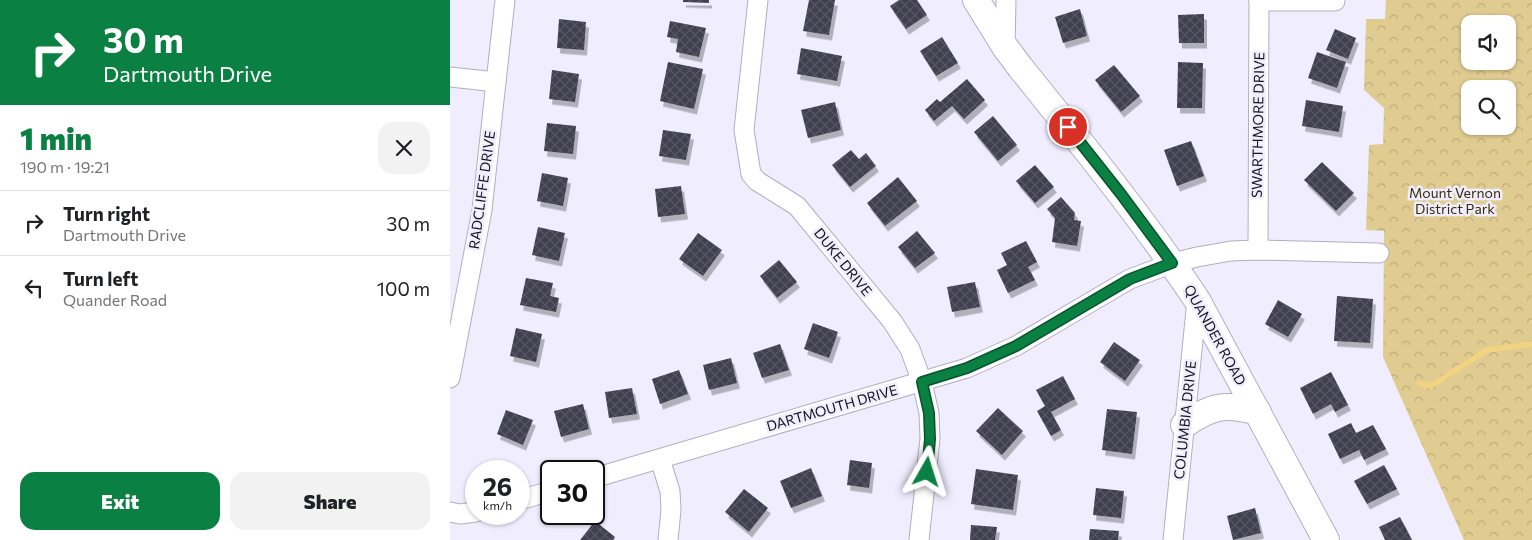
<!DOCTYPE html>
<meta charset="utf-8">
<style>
:root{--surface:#fff;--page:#f2f2f2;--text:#202124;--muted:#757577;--line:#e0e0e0;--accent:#0b8043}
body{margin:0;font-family:Commissioner,sans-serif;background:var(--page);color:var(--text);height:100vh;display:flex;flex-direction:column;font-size:19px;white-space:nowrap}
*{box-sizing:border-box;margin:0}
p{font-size:16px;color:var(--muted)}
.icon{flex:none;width:28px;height:28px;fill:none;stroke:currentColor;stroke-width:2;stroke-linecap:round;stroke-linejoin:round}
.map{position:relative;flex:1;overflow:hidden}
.sheet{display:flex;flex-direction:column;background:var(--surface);width:450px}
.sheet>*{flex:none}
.hud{background:#0b8043;color:#fff;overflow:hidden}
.fabs{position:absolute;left:1011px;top:15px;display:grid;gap:10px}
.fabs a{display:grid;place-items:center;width:55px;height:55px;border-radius:10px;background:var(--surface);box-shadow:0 1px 4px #0004;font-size:25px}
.speed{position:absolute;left:15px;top:460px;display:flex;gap:10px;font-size:25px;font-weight:700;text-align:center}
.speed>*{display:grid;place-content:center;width:65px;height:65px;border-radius:50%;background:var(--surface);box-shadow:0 1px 4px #0004;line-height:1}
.speed small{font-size:12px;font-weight:400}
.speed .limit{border:2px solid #111;border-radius:8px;background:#fff;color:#111}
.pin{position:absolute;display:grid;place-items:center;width:42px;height:42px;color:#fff;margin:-21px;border:2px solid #fff;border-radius:50%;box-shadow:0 1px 5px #0007}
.me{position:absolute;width:55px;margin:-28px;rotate:6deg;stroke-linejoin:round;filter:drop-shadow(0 0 4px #0008)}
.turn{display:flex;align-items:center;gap:18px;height:105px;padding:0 20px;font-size:22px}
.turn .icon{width:65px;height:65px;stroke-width:2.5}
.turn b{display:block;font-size:35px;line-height:42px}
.round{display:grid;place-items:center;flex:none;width:52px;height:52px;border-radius:15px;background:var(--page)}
.head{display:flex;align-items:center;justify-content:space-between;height:85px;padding:0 20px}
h1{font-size:30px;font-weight:800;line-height:38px;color:var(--accent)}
.action{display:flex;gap:10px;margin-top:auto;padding:10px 20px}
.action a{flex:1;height:58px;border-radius:15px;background:var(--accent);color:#fff;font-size:20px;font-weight:800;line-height:58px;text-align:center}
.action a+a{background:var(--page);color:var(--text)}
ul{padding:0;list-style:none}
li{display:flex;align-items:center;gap:15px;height:65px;padding:0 20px;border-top:1px solid var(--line)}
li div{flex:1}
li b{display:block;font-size:19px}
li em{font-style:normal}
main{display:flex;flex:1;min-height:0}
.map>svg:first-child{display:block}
</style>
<main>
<section class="sheet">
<div class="hud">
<div class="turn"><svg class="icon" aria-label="right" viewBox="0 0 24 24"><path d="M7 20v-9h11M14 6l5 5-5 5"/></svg><div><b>30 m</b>Dartmouth Drive</div></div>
</div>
<div class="head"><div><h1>1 min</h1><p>190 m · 19:21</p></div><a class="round"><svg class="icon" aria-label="close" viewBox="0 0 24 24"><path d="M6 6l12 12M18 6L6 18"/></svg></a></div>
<ul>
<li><svg class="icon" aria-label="right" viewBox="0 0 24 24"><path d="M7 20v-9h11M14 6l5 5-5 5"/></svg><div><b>Turn right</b><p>Dartmouth Drive</p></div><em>30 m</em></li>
<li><svg class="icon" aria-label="left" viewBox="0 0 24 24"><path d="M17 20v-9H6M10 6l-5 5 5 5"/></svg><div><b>Turn left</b><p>Quander Road</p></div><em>100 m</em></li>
</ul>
<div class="action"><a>Exit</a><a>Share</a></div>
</section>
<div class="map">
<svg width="1082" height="540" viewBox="0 0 1082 540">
<defs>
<pattern id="park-crowns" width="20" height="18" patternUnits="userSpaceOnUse" patternTransform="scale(1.25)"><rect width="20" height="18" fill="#e0cb90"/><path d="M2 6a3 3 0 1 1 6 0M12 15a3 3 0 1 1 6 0" fill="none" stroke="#bfad7c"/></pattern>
<pattern id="building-cross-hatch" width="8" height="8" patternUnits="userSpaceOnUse" patternTransform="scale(1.25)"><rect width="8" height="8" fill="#413f4f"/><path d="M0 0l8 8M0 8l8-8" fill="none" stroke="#595765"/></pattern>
<filter id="shadow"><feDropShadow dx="3" dy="5.5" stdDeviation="0" flood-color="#0004"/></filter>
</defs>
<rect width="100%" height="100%" fill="#f0eefe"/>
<path fill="url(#park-crowns)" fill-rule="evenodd" d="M936 0H1082V540H1014L933 357 934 231 916 230 919 145 933 144 934 108 914 90 916 19H935ZM1020 24H1058V61H1020ZM1020 89H1058V126H1020Z"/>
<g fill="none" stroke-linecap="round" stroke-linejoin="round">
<path stroke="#f2d480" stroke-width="5.5" d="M969 383 981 386 1037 350 1082 344"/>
</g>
<g fill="url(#building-cross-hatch)" filter="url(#shadow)">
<path d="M233 0H259V3L233 2Z"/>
<path d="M359 0H385L379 35 353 31Z"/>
<path d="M449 0H467L477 15 456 29 440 6Z"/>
<path d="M630 9 637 36 613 43 605 17Z"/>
<path d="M754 14V43H729L728 15Z"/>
<path d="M109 19 136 22 134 50 107 48Z"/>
<path d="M220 21 256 28 249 57 226 52 228 39 217 37Z"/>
<path d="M885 29 906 38 898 59 876 50Z"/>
<path d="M492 37 508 63 486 76 470 51Z"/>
<path d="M351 48 392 56 387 81 347 74Z"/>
<path d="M867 52 896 62 887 88 858 78Z"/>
<path d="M218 62 253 69 244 109 210 101Z"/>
<path d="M728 62 753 63 752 108H727Z"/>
<path d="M664 65 690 96 671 112 645 80Z"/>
<path d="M102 70 129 74 125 102 99 99Z"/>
<path d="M517 79 535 100 514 119 502 106 484 121 475 110 487 99 490 102Z"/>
<path d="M856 100 893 106 889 132 852 126Z"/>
<path d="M385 102 391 130 358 138 351 110Z"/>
<path d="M543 116 567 145 548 161 524 132Z"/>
<path d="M97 123 126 126 123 154 94 151Z"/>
<path d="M213 130 241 134 236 160 209 156Z"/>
<path d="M741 141 754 176 727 186 714 150Z"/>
<path d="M401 150 409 159 416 153 426 166 400 187 382 165Z"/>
<path d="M872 162 904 193 886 211 854 180Z"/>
<path d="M585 165 604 187 585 203 566 181Z"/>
<path d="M92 173 118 178 113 206 87 201Z"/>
<path d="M448 177 467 201 435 226 417 203Z"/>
<path d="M231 186 235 214 208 217 205 189Z"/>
<path d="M611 197 625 213 624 220 631 221 627 246 602 242 605 218 597 209Z"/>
<path d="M88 227 115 233 109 261 82 255Z"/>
<path d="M467 231 485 253 465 268 448 247Z"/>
<path d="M248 233 272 250 253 276 229 259Z"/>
<path d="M576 241 587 262 578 267 585 280 558 293 547 270 557 265 551 253Z"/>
<path d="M329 260 347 282 327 298 310 276Z"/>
<path d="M76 278 103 283 100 296 109 298 106 312 70 305Z"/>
<path d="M525 282 530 307 502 312 497 287Z"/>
<path d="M887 296 923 299 920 343 884 341Z"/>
<path d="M828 300 852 314 838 337 815 324Z"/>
<path d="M363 323 388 332 379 358 354 349Z"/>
<path d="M66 328 92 334 86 362 60 356Z"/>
<path d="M664 342 690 360 675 381 650 362Z"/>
<path d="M330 344 339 370 312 378 303 353Z"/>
<path d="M281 358 287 383 259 390 253 365Z"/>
<path d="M229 370 238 394 210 404 202 379Z"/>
<path d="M881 372 898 405 885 412 881 404 863 414 850 388Z"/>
<path d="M613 376 625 399 601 412 611 430 601 436 587 411 595 406 586 390Z"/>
<path d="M182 388 187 414 159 418 155 392Z"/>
<path d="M133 404 139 429 111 437 104 411Z"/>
<path d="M548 408 573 431 552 455 526 431Z"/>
<path d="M657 409 687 412 682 454 652 450Z"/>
<path d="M56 410 83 420 73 445 47 434Z"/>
<path d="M901 423 906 433 923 425 936 449 914 460 909 450 890 459 878 434Z"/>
<path d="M400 460 422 463 419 488 397 485Z"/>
<path d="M934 465 947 489 917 504 904 481Z"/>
<path d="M361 468 372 496 341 508 330 481Z"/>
<path d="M526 469 568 475 563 510 521 504Z"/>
<path d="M646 488 674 491 671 518 643 515Z"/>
<path d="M294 489 318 508 299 532 275 512Z"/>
<path d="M805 508 811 533 783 540 777 516Z"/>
<path d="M950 517 962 540H935L929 527Z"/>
<path d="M145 521 165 537 163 540H130Z"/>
<path d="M521 525 547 527 545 540H520Z"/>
<path d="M640 529 669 531 668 540H639Z"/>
</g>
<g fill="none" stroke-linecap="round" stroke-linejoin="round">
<g stroke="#b1aec1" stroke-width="21">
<g id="street">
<path d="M308 0 294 130 301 174 307 181 347 206 442 321 460 349 472 382 479 413 480 439 469 540"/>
<path d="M809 1H885"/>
<path d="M555 47 556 0"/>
<path d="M0 77 46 82"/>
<path d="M808 250 809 0"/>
<path d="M0 378 32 210 55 0"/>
<path d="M210 459 220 491 221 510 218 540"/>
<path d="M144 478 517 368 566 346 680 279 723 263 747 257 781 251 808 250 929 253"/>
<path d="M69 500 101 491"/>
<path d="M0 512 10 514 26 512"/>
<path d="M723 540 747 300"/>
</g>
</g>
<g stroke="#b1aec1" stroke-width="28">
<g id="secondary">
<path d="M526 0 555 47 570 67C631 143 693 219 747 300L876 540"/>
<path d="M734 425C762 405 776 403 808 412"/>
</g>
</g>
<use href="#street" stroke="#fff" stroke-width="19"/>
<use href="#secondary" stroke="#fff" stroke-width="26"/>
</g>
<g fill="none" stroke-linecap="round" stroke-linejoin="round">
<g stroke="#07532c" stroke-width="12">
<path id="route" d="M477 472 480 439 479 413 472 382 517 368 566 346 680 279 722 263 671 194 618 127"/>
</g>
<use href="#route" stroke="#0b8043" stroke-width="9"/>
</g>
<g text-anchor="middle" stroke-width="5" stroke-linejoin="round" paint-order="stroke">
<g font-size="14" fill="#15141b" stroke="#f0eefe">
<text transform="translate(808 125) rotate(-89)" y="5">SWARTHMORE DRIVE</text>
<text transform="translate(32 190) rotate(-82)" y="5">RADCLIFFE DRIVE</text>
<text transform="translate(393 262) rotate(51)" y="5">DUKE DRIVE</text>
<text transform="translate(765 335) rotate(61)" y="5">QUANDER ROAD</text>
<text transform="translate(382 408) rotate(-16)" y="5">DARTMOUTH DRIVE</text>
<text transform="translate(735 420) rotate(-84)" y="5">COLUMBIA DRIVE</text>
</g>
<g font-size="14" fill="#382c06" stroke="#f0eefe">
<text x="1005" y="198">Mount Vernon<tspan x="1005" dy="16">District Park</tspan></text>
</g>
</g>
</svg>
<div class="fabs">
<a><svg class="icon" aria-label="sound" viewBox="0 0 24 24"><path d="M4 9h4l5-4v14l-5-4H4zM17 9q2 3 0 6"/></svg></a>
<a><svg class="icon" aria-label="search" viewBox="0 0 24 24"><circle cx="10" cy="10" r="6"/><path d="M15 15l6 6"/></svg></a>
</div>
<div class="speed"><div>26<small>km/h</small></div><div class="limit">30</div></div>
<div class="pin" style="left:618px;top:127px;background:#d93025"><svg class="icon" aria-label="arrive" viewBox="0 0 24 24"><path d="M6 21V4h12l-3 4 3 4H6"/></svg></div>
<svg class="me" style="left:477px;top:472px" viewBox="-20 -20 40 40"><path d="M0-17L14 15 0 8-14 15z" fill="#0b8043" stroke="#fff" stroke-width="4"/></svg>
</div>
</main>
